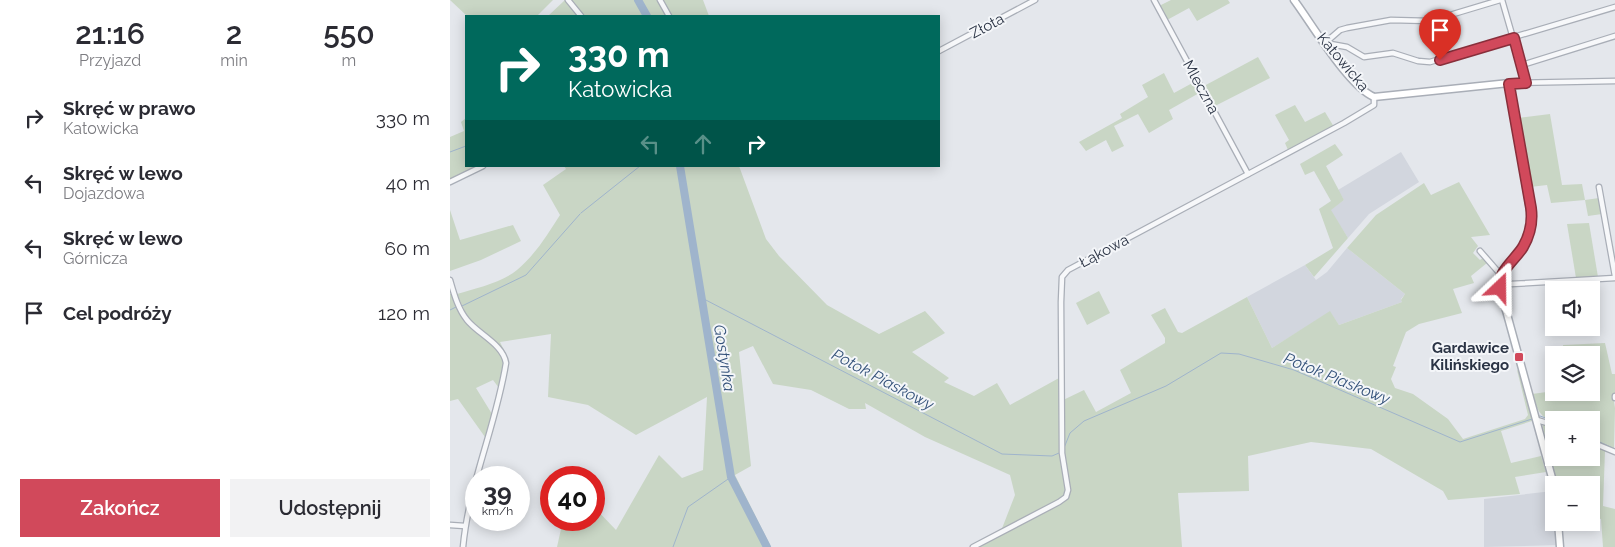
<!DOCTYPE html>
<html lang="pl">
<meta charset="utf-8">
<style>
:root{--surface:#fff;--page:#f2f2f3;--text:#2b2b33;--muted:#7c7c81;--accent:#d1495b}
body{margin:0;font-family:Raleway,sans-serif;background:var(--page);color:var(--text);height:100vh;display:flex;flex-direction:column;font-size:19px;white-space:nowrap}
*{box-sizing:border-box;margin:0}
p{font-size:16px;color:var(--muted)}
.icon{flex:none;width:28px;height:28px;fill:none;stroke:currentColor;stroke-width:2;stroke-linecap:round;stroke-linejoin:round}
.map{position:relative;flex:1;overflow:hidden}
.sheet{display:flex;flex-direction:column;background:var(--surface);width:450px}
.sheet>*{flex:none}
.top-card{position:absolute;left:15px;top:15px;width:475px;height:152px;border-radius:0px;box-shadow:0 2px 12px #0003;background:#00695c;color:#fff;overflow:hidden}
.fabs{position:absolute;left:1095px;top:281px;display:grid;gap:10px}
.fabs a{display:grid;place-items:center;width:55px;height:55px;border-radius:0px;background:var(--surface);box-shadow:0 2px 12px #0003;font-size:25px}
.speed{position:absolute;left:15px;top:466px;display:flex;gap:10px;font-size:25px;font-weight:700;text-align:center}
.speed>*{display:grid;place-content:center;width:65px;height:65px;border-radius:50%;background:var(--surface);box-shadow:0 2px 12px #0003;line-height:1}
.speed small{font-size:12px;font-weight:400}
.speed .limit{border:8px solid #d22;background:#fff;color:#111}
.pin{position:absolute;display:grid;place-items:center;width:42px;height:42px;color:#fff;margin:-51px -21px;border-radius:50% 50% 50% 0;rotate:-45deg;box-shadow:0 0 5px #0007}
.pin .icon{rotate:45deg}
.me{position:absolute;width:55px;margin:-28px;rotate:23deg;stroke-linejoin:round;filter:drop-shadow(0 0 4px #0008)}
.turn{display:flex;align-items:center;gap:18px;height:105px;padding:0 20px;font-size:22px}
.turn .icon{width:65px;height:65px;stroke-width:2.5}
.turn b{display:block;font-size:35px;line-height:42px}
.lanes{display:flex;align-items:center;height:48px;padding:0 20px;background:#0003;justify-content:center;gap:25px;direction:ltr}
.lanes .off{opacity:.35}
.eta{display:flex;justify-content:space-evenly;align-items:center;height:85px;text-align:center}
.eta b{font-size:30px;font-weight:600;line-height:35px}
.primary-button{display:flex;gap:10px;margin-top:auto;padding:10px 20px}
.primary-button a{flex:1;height:58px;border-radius:0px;background:var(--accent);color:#fff;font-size:20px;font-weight:600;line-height:58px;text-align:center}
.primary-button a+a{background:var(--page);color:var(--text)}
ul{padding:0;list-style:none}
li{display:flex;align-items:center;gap:15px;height:65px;padding:0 20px}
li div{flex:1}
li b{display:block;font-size:19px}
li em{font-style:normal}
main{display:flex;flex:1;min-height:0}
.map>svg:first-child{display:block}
</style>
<main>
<section class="sheet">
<div class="eta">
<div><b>21:16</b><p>Przyjazd</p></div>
<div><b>2</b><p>min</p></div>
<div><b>550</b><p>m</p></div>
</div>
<ul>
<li><svg class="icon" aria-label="right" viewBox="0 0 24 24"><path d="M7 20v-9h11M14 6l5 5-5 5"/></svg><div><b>Skręć w prawo</b><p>Katowicka</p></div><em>330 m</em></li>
<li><svg class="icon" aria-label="left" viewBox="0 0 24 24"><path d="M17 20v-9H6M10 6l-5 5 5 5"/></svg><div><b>Skręć w lewo</b><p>Dojazdowa</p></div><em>40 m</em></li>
<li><svg class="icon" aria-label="left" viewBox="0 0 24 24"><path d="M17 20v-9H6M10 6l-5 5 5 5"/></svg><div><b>Skręć w lewo</b><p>Górnicza</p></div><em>60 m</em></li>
<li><svg class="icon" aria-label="arrive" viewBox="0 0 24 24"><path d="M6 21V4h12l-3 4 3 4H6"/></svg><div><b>Cel podróży</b></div><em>120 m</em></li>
</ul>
<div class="primary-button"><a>Zakończ</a><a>Udostępnij</a></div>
</section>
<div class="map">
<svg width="1165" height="547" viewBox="0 0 1165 547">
<rect width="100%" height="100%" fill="#e4e7ec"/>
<g fill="#d2d6de">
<path d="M951 152 969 182 919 214 898 238 880 210 894 200 888 190Z"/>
<path d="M897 248 955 294 951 299 952 302 889 325 880 312 822 348 797 297 855 265 866 280 877 272Z"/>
<path d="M1103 491 1104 522 1107 523 1110 545 1034 547V499Z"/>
</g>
<g fill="#c9d6c5">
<path d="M0 0H103L87 16H17Z"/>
<path d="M115 0H207L217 16H98Z"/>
<path d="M212 0H253L259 16H221Z"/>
<path d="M721 0H778L780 3 747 21 739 8 717 20 709 6Z"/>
<path d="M808 57 820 78 765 106 754 86Z"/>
<path d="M714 73 724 93 746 81 751 92 719 110 723 119 699 133 688 114 664 126 674 146 662 152 656 140 636 151 629 142 672 118 670 114 698 97 692 85Z"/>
<path d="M845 105 855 122 875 112 884 127 838 150 835 143 839 140 825 115Z"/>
<path d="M1100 114 1112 185 1132 184 1135 200 1149 198 1152 214 1138 216 1135 200 1101 203 1097 185 1080 187 1067 118Z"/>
<path d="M16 118V166H30L0 180V137L14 131 11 122Z"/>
<path d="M885 144 893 155 876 166 894 200 881 210 898 238 864 277 855 265 883 248 869 209 881 201 864 171 855 175 850 164Z"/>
<path d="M114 166H289L316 239 329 256 377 305 429 334 475 311 495 333 462 352 499 378 494 382 524 396 547 383 560 405 609 378V402L634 390 646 412 681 393 670 370 715 343V338L701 315 715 308 728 332 732 333 797 297 822 348 880 311 889 325 952 302 951 300 955 294 897 248 926 215 974 183 981 195 1009 182 1040 235 1021 237 1028 246 1023 253 1030 260 1033 258 1037 263 1021 276 1024 283 1003 289 1012 313 969 324 956 332 943 366 946 367 941 379 945 388 963 394 998 419 1013 439 1075 419 1078 415 1067 370 1070 372 1085 420 1051 431 1061 463 1091 456 1096 472 1065 477 1070 494 998 500 993 491 921 449 861 442 798 456 799 491 728 493 732 547H528V545L551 531 565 495 560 475 475 437 415 403 416 409H399L361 390 323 384 303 346 289 352 301 466 285 475 321 547H107L113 520H144V507L166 530 209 455 232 478 253 470 257 397 186 435 138 405 98 397 101 334 50 342 57 356 17 316 7 294C26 288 51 283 67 270 85 255 98 234 110 215L93 185 116 169Z"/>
<path d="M0 210 10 240 63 225 71 241 31 260 0 271Z"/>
<path d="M1139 223 1148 277 1126 278 1117 224Z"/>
<path d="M649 291 660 313 637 325 626 303Z"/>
<path d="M0 294H2C12 325 34 335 54 358L55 364 49 388 43 380 26 388 42 414 35 437 8 399 0 401Z"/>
<path d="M1155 343 1162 374H1165V395H1163L1165 408 1164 449 1141 440V420H1104V423C1089 416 1087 409 1082 394L1104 391 1141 392V355H1114L1113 345Z"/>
<path d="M1092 423 1104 427V458H1141V444L1155 451 1153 506 1165 509V547H1153L1151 519 1141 517V485H1107Z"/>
</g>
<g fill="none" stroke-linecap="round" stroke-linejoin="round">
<g stroke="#9fb4cc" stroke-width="1">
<path d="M0 152 16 146"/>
<path d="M131 213 190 166"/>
<path d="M252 298 552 454 602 456 609 453"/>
<path d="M12 306 76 275 130 214"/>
<path d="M0 310 6 307"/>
<path d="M1090 416 1104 421"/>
<path d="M1141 438 1165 449"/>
<path d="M614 448 620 433 634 421 716 386 771 353 789 354 844 370 1010 442 1082 419"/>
<path d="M223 547 238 507 281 477"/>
</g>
<g stroke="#9fb4cc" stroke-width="8">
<path d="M188 0 197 16"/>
<path d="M230 166 281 477 317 547"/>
</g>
<g stroke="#a9aeb7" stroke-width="7">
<g id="street">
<path d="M118 0 131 16"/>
<path d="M210 0 219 16"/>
<path d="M704 0 798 174"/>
<path d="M1052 0 1076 83"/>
<path d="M875 43 897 47 914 57 943 53 968 61 980 62 1165 7"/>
<path d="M875 43 890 30 897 28 941 20 980 21 1050 0"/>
<path d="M489 51 585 0"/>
<path d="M1072 65 1165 36"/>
<path d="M1059 83 1165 81"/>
<path d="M0 182 33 166"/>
<path d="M1149 187 1165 276"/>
<path d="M1030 251 1051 275"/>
<path d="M0 280C4 294 8 309 17 320 28 334 53 344 56 363 46 426 19 483 13 547"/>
<path d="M1049 283 1061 284 1165 278"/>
<path d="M1165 396V398"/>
<path d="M1087 420 1104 425"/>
<path d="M1141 442 1165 452"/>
<path d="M0 525 15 526"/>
<path d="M523 547 609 502 616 497 618 490 612 453 611 302 612 277 618 270 894 123 924 105V97"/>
</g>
</g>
<g stroke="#a9aeb7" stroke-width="9">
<g id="secondary">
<path d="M844 0C862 24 898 86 924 97L1059 83 1082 221 1074 246 1051 275 1049 285 1104 485"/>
<path d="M1108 522 1110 547"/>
</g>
</g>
<use href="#street" stroke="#f7f8fa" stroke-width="4.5"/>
<use href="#secondary" stroke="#fff" stroke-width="6"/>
</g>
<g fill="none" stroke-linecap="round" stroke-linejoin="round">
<g stroke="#882f3b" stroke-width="12">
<path id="route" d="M990 60 1064 38 1076 83 1059 84 1081 208C1083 223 1080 235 1073 247 1065 260 1047 272 1050 288"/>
</g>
<use href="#route" stroke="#d1495b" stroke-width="9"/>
</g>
<rect fill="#d1495b" stroke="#f4f6f9" stroke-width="2" x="1064" y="352" width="10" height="10" rx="2.5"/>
<g text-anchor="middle" stroke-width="4" stroke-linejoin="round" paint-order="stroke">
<g font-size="15" fill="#2b3445" stroke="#f4f6f9">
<text transform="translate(537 26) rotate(-28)" y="5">Złota</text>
<text transform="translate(893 62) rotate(50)" y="5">Katowicka</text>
<text transform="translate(751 87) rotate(61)" y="5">Mleczna</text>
<text transform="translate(654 251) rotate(-28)" y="5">Łąkowa</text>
</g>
<g font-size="15" font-weight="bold" fill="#2b3445" stroke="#f4f6f9" text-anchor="end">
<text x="1059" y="353">Gardawice<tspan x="1059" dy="17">Kilińskiego</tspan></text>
</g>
<g font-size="16" font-style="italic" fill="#34527a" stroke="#f4f6f9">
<text transform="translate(275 358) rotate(81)" y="6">Gostynka</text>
<text transform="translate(887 378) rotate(22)" y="6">Potok Piaskowy</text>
<text transform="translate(433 379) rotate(28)" y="6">Potok Piaskowy</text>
</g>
</g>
</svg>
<div class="fabs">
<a><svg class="icon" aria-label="sound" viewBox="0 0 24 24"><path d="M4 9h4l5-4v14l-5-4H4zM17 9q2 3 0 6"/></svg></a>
<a><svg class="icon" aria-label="layers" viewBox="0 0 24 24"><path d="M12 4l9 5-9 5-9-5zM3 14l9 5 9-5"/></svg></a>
<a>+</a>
<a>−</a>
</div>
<div class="speed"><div>39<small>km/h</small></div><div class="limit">40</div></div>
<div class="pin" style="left:990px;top:60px;background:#d93025"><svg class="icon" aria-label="arrive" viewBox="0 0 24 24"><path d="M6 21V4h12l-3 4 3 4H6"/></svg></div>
<svg class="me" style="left:1050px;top:288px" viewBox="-20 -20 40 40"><path d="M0-17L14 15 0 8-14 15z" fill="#d1495b" stroke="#fff" stroke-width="4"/></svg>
<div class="top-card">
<div class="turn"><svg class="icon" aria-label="right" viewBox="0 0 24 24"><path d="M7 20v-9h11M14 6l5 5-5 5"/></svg><div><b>330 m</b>Katowicka</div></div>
<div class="lanes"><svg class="icon off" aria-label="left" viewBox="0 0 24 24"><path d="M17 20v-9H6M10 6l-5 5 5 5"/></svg><svg class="icon off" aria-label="ahead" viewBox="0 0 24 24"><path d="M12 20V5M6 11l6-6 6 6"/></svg><svg class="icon" aria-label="right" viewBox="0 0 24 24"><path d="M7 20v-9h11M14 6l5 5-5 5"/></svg></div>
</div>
</div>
</main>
